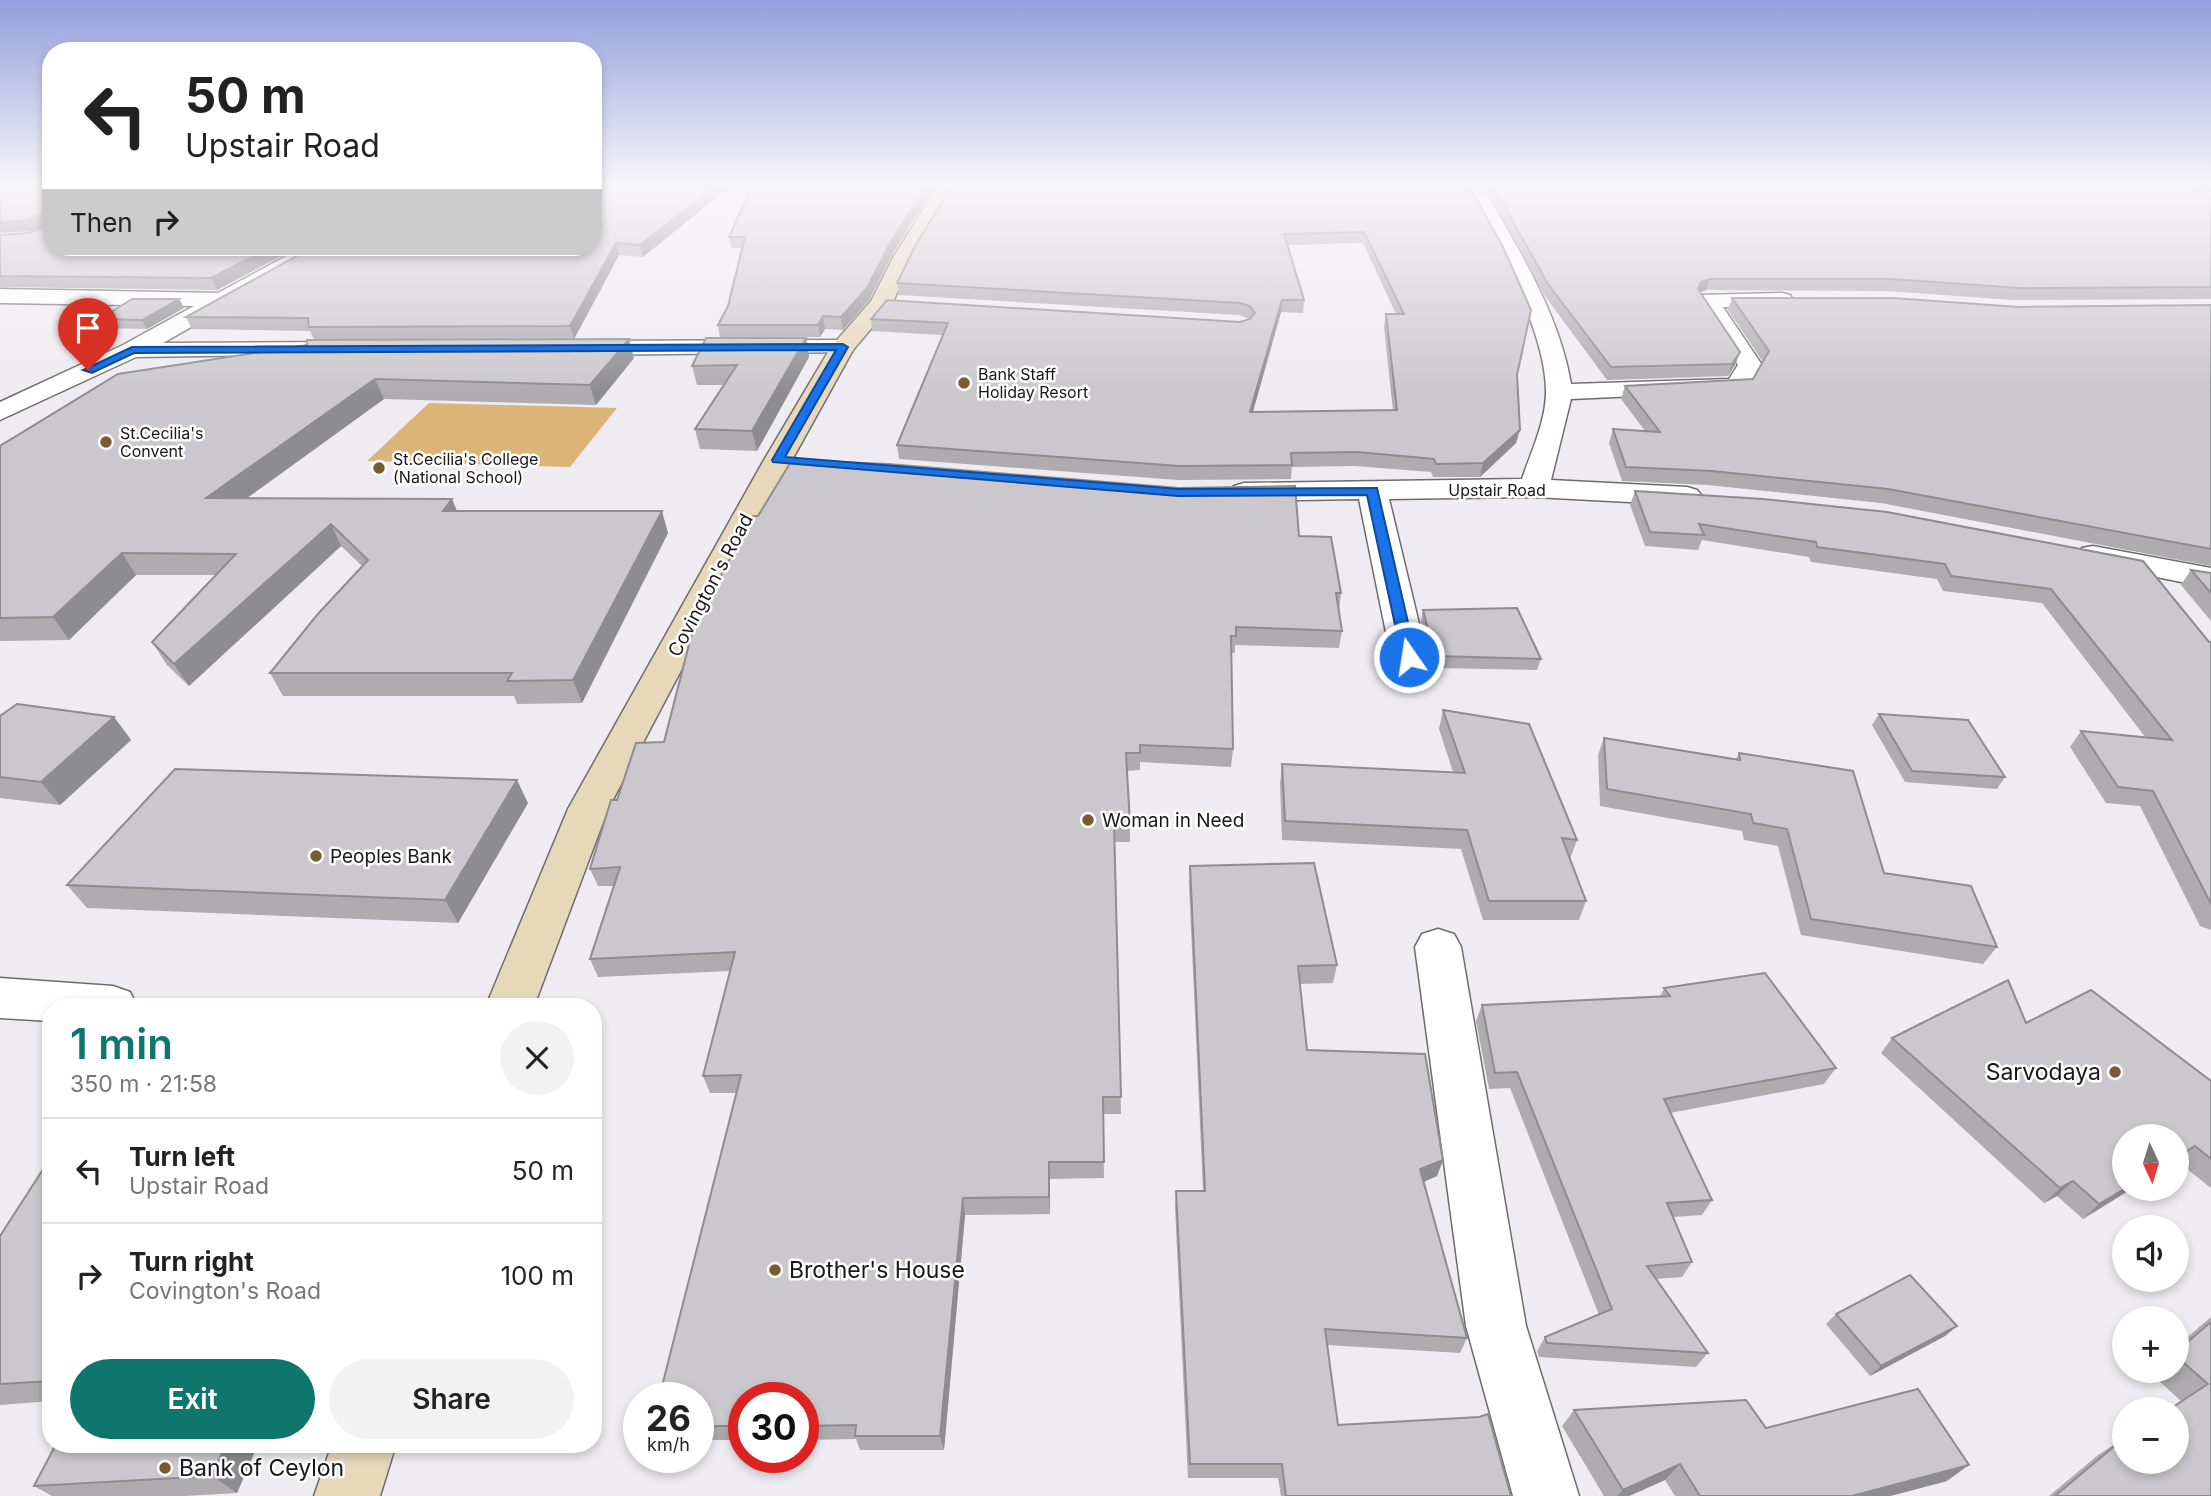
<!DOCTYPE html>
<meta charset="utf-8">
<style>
:root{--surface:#fff;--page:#f2f2f2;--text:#222;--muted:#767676;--line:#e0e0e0;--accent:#0f766e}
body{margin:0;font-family:Inter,sans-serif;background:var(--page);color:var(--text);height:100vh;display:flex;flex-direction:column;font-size:26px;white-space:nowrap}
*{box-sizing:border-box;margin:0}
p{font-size:23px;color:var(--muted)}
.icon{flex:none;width:38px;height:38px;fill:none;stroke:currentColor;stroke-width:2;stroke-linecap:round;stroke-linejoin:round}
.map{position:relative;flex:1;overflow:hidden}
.drawer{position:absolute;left:42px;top:998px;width:560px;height:455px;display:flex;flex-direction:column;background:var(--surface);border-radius:28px;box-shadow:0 4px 10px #0003}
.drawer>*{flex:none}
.banner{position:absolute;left:42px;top:42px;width:560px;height:214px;border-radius:28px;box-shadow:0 4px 10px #0003;background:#fff;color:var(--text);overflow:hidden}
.needle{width:46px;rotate:176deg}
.fabs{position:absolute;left:2112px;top:1124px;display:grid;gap:14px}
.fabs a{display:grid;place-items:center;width:77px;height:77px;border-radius:50%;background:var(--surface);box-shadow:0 4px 10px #0003;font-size:35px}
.speed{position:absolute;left:623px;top:1382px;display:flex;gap:14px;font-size:35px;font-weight:700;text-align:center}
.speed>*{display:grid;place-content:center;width:91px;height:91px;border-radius:50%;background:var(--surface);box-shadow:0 4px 10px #0003;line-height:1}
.speed small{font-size:18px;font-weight:400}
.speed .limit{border:10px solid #d22;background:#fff;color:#111}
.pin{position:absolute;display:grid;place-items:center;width:60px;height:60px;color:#fff;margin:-72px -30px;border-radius:50% 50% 50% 0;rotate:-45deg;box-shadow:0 0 7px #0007}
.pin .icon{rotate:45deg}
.me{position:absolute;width:77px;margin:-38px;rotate:347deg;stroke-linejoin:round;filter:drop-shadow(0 0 5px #0008)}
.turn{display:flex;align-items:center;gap:24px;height:147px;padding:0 28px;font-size:32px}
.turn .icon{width:91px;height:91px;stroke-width:2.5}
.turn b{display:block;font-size:49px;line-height:60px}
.then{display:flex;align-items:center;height:66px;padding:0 28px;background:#0003;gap:14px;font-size:26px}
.round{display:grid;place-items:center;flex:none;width:74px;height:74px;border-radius:37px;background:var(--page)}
.headline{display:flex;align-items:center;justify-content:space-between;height:119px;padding:0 28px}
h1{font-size:42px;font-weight:600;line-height:52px;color:var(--accent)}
.primary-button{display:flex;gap:14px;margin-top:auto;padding:14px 28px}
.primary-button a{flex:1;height:80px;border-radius:42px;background:var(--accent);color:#fff;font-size:28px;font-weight:600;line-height:80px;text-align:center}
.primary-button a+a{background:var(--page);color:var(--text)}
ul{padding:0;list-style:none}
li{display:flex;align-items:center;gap:21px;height:105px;padding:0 28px;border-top:2px solid var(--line)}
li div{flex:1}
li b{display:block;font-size:26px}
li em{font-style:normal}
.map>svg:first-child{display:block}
</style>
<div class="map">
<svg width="2211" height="1496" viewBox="0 0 2211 1496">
<rect width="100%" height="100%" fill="#efecf1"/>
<path fill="#ddb477" d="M429 403 617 408 570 467 367 461Z"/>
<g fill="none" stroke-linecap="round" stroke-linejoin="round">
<g stroke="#6d6b6f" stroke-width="3">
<g id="street">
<path d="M1463 184H1481C1517 247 1559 312 1571 384L1729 379 1738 365 1696 300 1699 295 1782 293 1790 295 1793 300 1790 305 1782 307H1723L1762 365 1746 391 1571 399 1551 480 1687 487 1697 490 1702 496 1697 502 1687 505 1534 497 1389 499 1427 657 1421 665 1409 668 1397 665 1391 657 1359 499 1244 501 1234 498 1229 492 1234 486 1244 483 1522 479C1531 452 1546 421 1546 392 1546 328 1493 240 1463 184Z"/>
<path d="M303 247H328L325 251 163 343 333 342 342 344 345 349 342 354 136 357 0 420V402L123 345 194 306 0 303V289L218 293Z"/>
<path d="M843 340 852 342 855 347 852 352 579 355 570 353 567 348 570 343 579 341Z"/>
<path d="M2093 546 2211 568V588L2082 562 2077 555 2082 548Z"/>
<path d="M1438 929 1454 934 1461 947 1526 1326 1579 1496H1513L1466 1326 1415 947 1422 934Z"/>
<path d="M0 978 113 986 130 992 137 1006H51V1021L0 1018Z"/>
</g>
</g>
<g stroke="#6d6b6f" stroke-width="3">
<g id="secondary">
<path d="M939 184H957L914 256 892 304 853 350 792 460 608 809 534 1006H486L568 809 764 460 831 347 871 301 894 256Z"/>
<path d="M332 1444H396L380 1496H314Z"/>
</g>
</g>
<path stroke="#908e92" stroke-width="2.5" stroke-dasharray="3.5 2" stroke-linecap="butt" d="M2206 184 2211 190"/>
<use href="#street" fill="#fff" fill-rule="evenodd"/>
<use href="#secondary" fill="#e8d8ba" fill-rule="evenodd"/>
</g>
<g fill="#aeacaf" fill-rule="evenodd">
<path d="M51 184V247H298L217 290 0 287V235L27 233 47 227 31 231Z"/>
<path d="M593 184H733L643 257 619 255 574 339 314 340 310 331 192 329 186 317Z"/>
<path d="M753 184 892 255 869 300 843 330 825 329 820 337 720 338 718 325 728 306 742 248H731L729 237Z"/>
<path d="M1468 184 1517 375 1516 443 1480 477H1433L1431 472 1355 466 1292 467 1291 479 1178 480 899 459 897 445 943 335 872 331 871 319 1240 322 1250 319 1239 315 899 295 897 283ZM1363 243 1396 314H1386L1384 327 1393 410 1253 412 1281 312 1303 313 1304 300 1287 245Z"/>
<path d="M1484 184H2159L2211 190V299L2013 300 1887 291 1706 290 1700 293 1740 352 1735 365 1728 376 1607 380 1545 296Z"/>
<path d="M1732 298 2019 307 2211 305V566L1881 503 1707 485 1622 481 1609 443 1613 429 1645 431 1621 399 1625 386 1753 379 1763 362 1728 310Z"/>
<path d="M179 299 184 308 147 329 105 328 100 319Z"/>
<path d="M806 338 809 357 757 451 700 449 695 429 725 385H697L692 366Z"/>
<path d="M634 358 596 405 384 399 247 498 457 511 668 533 582 703 517 704 514 696H283L270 673 362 566 341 546 189 686 167 665 152 642 215 575H136L69 640 0 641V446L118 374Z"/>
<path d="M1635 491 1887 512 2211 642V930L2200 926 2140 806 2106 803 2070 747 2081 731 2146 738 2042 603 1943 591 1937 579 1811 562 1809 557 1702 540 1698 550 1645 546 1630 505Z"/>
<path d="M1299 536 1341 593 1339 610 1342 631 1339 648 1235 645V653H1231L1233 749 1231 767 1140 762V770L1127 771 1130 824V842H1115L1121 1114H1103L1104 1178 1050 1179V1214L965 1215 944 1450H860L856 1439 803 1440V1398H744V1440H698V1398L737 1093H710L703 1076 730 971 598 977 590 959 614 886H598L590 869 617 800 664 742Z"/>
<path d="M2191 570 2211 573V621L2181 585Z"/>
<path d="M1423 610 1541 659 1537 670 1433 668 1421 621Z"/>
<path d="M1443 710 1577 840 1570 859 1586 901 1579 920H1483L1461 849 1282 840 1280 783 1282 764 1453 772 1439 729Z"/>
<path d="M1879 714 2005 777 1997 789 1905 782 1872 725Z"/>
<path d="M0 716 114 717 131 740 60 805 0 798Z"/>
<path d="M1604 738 1736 759 1739 753 1884 873 1997 947 1983 964 1801 935 1778 846 1744 840 1742 831 1600 806 1598 755Z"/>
<path d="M528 803 458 923 87 908 67 885Z"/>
<path d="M1190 866 1337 965 1333 983 1300 984 1307 1050 1443 1160 1437 1176 1424 1182 1467 1338 1460 1353 1327 1345 1338 1425 1511 1496H1281L1278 1478H1188L1175 1208 1176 1191H1203L1189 884Z"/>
<path d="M1664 988 1836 1068 1824 1084 1670 1113 1712 1200 1702 1215 1673 1217 1692 1262 1682 1277 1656 1279 1708 1353 1696 1367 1539 1357 1537 1351 1545 1337 1599 1315 1510 1088 1489 1089 1476 1021 1482 1005 1660 997Z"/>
<path d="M2026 1023 2211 1081V1188L2177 1161V1136L2124 1188 2083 1219 2057 1196 2044 1203 1881 1053 1892 1038Z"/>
<path d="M51 1157V1401L0 1405V1236Z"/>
<path d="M1836 1314 1957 1326 1945 1336 1870 1376 1826 1324Z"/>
<path d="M2211 1317V1496H2049L2098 1455 2181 1401 2148 1371 2149 1370H2177V1346Z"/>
<path d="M1574 1410 1766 1428 1947 1481 1890 1496H1675L1665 1480 1629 1496H1604L1562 1426Z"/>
<path d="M258 1444 237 1493 185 1496H52L34 1486Z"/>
</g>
<g fill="#8d8c8f">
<path d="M718 184H733L643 257 640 245Z"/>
<path d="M928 184H936L892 255 869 300 843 330 841 317Z"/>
<path d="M44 214 50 225 31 231 0 233V222Z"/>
<path d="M616 243 619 255 574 339 570 326Z"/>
<path d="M271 247H298L217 290 211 278Z"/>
<path d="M1710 279 1706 290 1697 294 1701 282Z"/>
<path d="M179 299 184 308 147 329 142 320Z"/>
<path d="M1282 300 1281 312 1249 425 1250 412Z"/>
<path d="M823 316 825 329 820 337 818 325Z"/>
<path d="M806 338 809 357 757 451 752 431Z"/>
<path d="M629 339 634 358 596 405 590 385Z"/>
<path d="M1740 352 1735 365 1728 376 1732 364Z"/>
<path d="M375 379 384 399 218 519 206 498Z"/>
<path d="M1520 430 1516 443 1480 477 1483 463Z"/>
<path d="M452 499 461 520 443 511Z"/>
<path d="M662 511 668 533 582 703 573 680Z"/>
<path d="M331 524 341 546 189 686 174 664Z"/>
<path d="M122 553 136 575 69 640 53 617Z"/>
<path d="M114 717 131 740 60 805 41 782Z"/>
<path d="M517 780 528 803 458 923 445 900Z"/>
<path d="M2195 1146 2177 1161V1157Z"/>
<path d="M1443 1160 1437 1176 1414 1186 1420 1169Z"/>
<path d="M1049 1162 1050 1179V1214L1049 1197Z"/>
<path d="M2073 1181 2057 1196 2044 1203 2060 1188Z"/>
<path d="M2126 1188H2133L2083 1219 2099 1204Z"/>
<path d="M963 1198 965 1215 944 1450 940 1436Z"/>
<path d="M1957 1326 1945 1336 1870 1376 1881 1366Z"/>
<path d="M226 1444H258L237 1493 212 1476Z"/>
<path d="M1680 1464 1665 1480 1629 1496H1617L1623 1490Z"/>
<path d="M1969 1465 1947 1481 1890 1496H1852Z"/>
</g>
<g fill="#cac8cc" stroke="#8d8c8f" stroke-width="2" fill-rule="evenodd">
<path d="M0 184H51V247H271L211 278 0 276V235L27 233 47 227V217L44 214 24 220 0 222Z"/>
<path d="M593 184H718L640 245 616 243 570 326 309 327 308 318 186 317 313 247H593Z"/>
<path d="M753 184H928L890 243 867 288 841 317 823 316 818 325H718L728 306 745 237H729Z"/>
<path d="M953 184H1468L1503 247 1531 310 1517 375 1520 430 1483 463 1436 464 1434 459 1357 452 1291 453 1292 465 1179 466 897 445 948 323 871 319 887 300 1240 322 1250 319 1255 313 1250 306 1240 303 897 283 915 246ZM1364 232 1404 314H1386L1397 410 1250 412 1282 300H1304L1284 234Z"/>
<path d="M1492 184H2159L2211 190V287L2019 288 1892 279H1710L1701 282 1698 289 1740 352 1732 364 1611 367 1548 284Z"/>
<path d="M1732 298H1892L2019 307 2211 305V549L1888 489 1712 471 1626 467 1613 429 1660 432 1625 386 1753 379 1769 351Z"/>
<path d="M132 299H179L142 320 100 319Z"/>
<path d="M706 338H806L752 431 695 429 737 365 692 366Z"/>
<path d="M629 339 590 385 375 379 206 498 452 499 443 511H662L573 680 507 681 512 673H270L317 615 368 560 331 524 174 664 152 642 236 554 122 553 53 617 0 618V446L118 374 307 345V340Z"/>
<path d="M792 460 888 464 1179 488 1295 486 1299 536 1331 537 1341 593H1336L1342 631 1236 627V636H1231L1233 749 1140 745V753H1126L1130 824H1114L1121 1097H1103L1104 1162H1049V1197L963 1198 940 1436H855L856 1425 803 1426V1398H744V1426H698V1398H659L741 1075 703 1076 735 952 590 959 620 867 590 869 611 800H617L636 743 664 742 694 625 753 516H758Z"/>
<path d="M1635 491 1763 499 1887 512 2143 561 2209 642H2211V904L2153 791 2118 787 2081 731 2172 740 2051 589 1951 576 1945 564 1817 547 1816 542 1699 524 1704 535 1650 532Z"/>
<path d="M2191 570 2211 573V593Z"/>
<path d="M1517 608 1541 659 1435 656 1423 610Z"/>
<path d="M17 704 114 717 41 782 0 777V716Z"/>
<path d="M1443 710 1529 724 1577 840 1562 838 1586 901H1489L1467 830 1285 821 1282 764 1465 773Z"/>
<path d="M1879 714 1968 720 2005 777 1912 771Z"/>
<path d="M1604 738 1740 760 1739 753 1853 771 1884 873 1971 886 1997 947 1811 919 1787 829 1753 823 1751 814 1607 789Z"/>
<path d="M175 769 517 780 445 900 67 885Z"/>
<path d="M1314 863 1337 965 1298 966 1307 1050 1425 1054 1443 1160 1420 1169 1467 1338 1325 1329 1338 1425 1479 1417 1488 1414 1511 1496H1286L1282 1464H1190L1176 1191H1205L1190 866Z"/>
<path d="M1765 973 1836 1068 1664 1099 1712 1200 1667 1203 1692 1262 1647 1266 1708 1353 1547 1343 1545 1337 1612 1309 1517 1072 1495 1073 1482 1005 1670 996 1664 988Z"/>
<path d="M2008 980 2026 1023 2091 990 2211 1081V1159L2195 1146 2177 1157V1136H2124V1188H2126L2099 1204 2073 1181 2060 1188 1892 1038Z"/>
<path d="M51 1157V1381L0 1384V1236Z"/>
<path d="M1910 1275 1957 1326 1881 1366 1836 1314Z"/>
<path d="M2211 1322V1496H2055L2124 1438V1461H2177V1409H2170L2208 1384 2177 1357V1351Z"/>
<path d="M1918 1389 1969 1465 1852 1496H1700L1680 1464 1623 1490 1574 1410 1746 1400 1766 1428Z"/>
<path d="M56 1444H226L212 1476 34 1486Z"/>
</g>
<linearGradient id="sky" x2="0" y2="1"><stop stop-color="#919fdc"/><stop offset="0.47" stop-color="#f8f6f9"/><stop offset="1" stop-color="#f8f6f9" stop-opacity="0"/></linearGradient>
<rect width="2211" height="393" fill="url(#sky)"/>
<path fill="#1a73e8" stroke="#114b97" stroke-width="2" d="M843 344 848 347 785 457 1178 489 1377 488 1416 657 1409 661 1402 657 1367 495 1178 496 773 462 772 460 836 350 134 353 92 373 83 370 132 347Z"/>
<g fill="#795c2f" stroke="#fff" stroke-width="2.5">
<circle cx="964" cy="383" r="7"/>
<circle cx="106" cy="442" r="7"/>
<circle cx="379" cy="468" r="7"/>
<circle cx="1088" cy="820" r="7"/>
<circle cx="316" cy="856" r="7"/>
<circle cx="2115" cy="1072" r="7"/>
<circle cx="775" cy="1270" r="7"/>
<circle cx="165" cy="1468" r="7"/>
</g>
<g text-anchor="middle" stroke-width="5" stroke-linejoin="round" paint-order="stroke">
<g font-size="16" fill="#181719" stroke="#fff" text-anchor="start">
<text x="978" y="380">Bank Staff<tspan x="978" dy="18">Holiday Resort</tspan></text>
<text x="120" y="439">St.Cecilia's<tspan x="120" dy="18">Convent</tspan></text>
<text x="393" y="465">St.Cecilia's College<tspan x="393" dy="18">(National School)</tspan></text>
</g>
<g font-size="16" fill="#181719" stroke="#fff">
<text x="1497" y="496">Upstair Road</text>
</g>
<g font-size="19" fill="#181719" stroke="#fff">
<text transform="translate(710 585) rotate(-62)" y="7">Covington's Road</text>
</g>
<g font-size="19" fill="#181719" stroke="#fff" text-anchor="start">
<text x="1102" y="827">Woman in Need</text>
<text x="330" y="863">Peoples Bank</text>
</g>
<g font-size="23" fill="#181719" stroke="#fff" text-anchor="start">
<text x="2101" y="1080" text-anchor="end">Sarvodaya</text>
<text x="789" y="1278">Brother's House</text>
<text x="179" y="1476">Bank of Ceylon</text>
</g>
</g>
</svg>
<div class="fabs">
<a><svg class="needle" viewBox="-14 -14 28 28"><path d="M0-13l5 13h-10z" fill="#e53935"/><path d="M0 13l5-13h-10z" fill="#767676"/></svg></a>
<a><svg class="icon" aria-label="sound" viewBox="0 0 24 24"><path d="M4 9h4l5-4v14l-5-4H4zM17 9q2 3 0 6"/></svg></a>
<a>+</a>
<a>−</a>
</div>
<div class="speed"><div>26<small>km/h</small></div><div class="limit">30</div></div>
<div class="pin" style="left:88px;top:370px;background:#d93025"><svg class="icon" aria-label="arrive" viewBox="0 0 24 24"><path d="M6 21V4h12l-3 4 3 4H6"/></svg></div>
<svg class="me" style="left:1409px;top:657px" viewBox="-20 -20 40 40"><circle r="17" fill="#1a73e8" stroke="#fff" stroke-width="3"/><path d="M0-11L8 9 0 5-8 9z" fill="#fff"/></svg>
<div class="banner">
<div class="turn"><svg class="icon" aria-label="left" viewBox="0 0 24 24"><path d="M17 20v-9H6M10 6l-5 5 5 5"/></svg><div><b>50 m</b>Upstair Road</div></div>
<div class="then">Then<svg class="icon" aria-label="right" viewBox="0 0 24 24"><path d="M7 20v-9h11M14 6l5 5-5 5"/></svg></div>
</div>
<section class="drawer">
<div class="headline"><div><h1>1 min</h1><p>350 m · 21:58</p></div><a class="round"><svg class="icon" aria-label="close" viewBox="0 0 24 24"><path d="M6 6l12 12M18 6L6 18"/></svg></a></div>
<ul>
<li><svg class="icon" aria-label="left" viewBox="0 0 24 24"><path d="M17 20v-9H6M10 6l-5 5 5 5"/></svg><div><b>Turn left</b><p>Upstair Road</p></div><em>50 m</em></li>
<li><svg class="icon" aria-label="right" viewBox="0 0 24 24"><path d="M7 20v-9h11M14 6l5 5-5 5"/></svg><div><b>Turn right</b><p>Covington's Road</p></div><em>100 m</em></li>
</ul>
<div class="primary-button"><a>Exit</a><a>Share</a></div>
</section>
</div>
